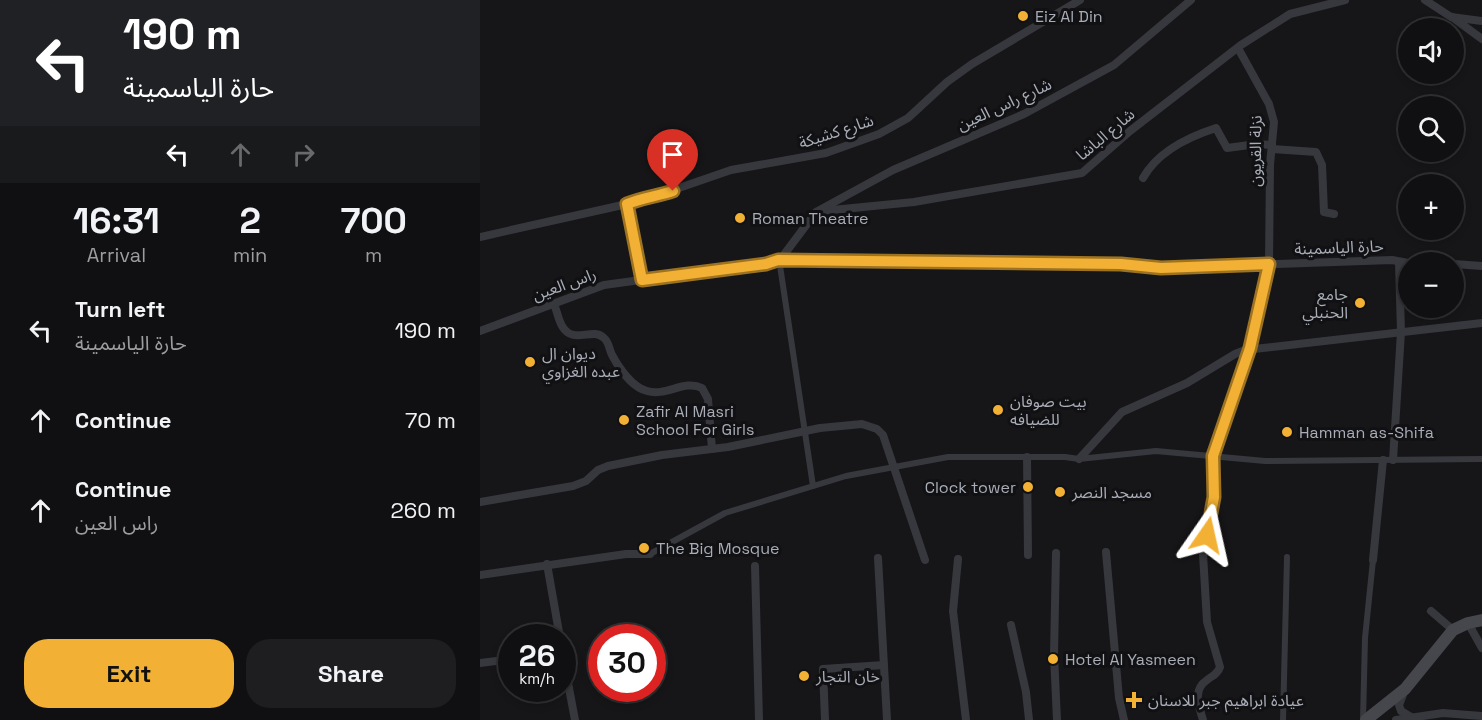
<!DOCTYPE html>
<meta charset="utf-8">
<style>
:root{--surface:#101012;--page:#1e1e20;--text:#f1f3f6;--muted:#9c9d9f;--line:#303032;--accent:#f2b134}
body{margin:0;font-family:"Space Grotesk","Noto Sans Arabic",sans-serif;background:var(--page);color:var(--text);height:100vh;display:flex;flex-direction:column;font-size:22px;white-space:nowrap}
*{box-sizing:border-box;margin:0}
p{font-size:20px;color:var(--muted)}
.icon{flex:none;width:33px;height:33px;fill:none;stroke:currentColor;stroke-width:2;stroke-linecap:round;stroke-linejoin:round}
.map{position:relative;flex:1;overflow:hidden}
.details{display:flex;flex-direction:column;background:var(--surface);width:480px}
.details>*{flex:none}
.guide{background:#202124;color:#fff;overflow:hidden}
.tools{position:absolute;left:918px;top:18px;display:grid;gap:12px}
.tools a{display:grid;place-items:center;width:66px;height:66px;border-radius:50%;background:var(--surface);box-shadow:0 3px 9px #0003,0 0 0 2px var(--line);font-size:30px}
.speed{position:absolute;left:18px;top:624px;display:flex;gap:12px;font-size:30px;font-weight:700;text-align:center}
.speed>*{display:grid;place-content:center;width:78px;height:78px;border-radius:50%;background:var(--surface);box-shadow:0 3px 9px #0003,0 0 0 2px var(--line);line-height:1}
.speed small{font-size:15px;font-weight:400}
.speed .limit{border:9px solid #d22;background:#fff;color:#111}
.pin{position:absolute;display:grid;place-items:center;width:51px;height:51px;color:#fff;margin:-62px -26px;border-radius:50% 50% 50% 0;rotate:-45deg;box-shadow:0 0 6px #0007}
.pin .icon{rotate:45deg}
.me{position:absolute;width:66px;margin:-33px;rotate:11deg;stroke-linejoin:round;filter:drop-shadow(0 0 4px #0008)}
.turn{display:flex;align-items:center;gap:21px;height:126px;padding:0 24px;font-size:27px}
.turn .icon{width:78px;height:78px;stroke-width:2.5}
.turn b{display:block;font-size:42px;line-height:51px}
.lanes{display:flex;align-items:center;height:57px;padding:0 24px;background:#0003;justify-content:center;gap:30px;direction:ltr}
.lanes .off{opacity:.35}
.eta{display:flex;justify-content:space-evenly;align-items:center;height:102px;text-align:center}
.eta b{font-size:36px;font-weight:800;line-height:42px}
.cta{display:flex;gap:12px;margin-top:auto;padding:12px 24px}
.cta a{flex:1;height:69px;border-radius:24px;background:var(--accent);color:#111;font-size:24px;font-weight:800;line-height:69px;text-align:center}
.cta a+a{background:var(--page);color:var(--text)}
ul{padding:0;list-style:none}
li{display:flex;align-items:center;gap:18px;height:90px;padding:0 24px}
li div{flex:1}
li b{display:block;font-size:22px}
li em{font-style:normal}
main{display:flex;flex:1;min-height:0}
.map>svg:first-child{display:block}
</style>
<main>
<section class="details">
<div class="guide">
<div class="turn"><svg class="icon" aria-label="left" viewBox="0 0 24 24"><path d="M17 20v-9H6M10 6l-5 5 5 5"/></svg><div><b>190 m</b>حارة الياسمينة</div></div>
<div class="lanes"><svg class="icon" aria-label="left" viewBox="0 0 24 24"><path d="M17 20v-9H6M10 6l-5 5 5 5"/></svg><svg class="icon off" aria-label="ahead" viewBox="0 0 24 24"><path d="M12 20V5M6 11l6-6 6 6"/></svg><svg class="icon off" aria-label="right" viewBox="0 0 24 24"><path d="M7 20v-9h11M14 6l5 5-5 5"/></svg></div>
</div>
<div class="eta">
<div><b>16:31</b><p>Arrival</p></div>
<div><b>2</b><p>min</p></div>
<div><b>700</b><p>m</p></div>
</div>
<ul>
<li><svg class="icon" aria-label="left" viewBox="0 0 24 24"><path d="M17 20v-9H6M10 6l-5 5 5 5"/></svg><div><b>Turn left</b><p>حارة الياسمينة</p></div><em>190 m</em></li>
<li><svg class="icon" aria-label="ahead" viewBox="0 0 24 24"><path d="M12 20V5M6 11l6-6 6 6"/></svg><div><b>Continue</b></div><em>70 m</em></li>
<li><svg class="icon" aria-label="ahead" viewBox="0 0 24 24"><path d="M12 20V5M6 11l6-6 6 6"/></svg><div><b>Continue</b><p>راس العين</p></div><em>260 m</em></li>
</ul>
<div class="cta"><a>Exit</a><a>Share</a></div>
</section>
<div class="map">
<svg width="1002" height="720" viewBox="0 0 1002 720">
<rect width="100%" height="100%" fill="#161618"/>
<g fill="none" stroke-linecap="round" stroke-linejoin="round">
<g stroke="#37383d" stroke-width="6">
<path d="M299 259 333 486"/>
<path d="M170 554 245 513 366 476 468 457H585L599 459 676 451 785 461 1002 459"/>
<path d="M803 720 807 557"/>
<path d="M883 720 885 638 893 560"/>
</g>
<g stroke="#37383d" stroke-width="8">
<path d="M945 0 971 17 1002 21"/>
<path d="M972 17 1002 39"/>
<path d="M792 149 836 152 842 165 844 212 854 214"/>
<path d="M663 178C678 151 708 137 736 128L747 148 777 144 792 145"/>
<path d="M147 204 162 280"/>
<path d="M342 211 434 202 602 173 650 131 761 45 810 14 865 0"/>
<path d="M0 237 147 204 158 199H167L251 170 346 153 399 134 428 118 467 82 492 64 600 0"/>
<path d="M298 260 641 264 681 268 912 260 928 263"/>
<path d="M974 264 1002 266"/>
<path d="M74 304C77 311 78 319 82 326 94 346 112 326 124 338 129 342 129 349 132 355 139 368 152 387 167 391 186 397 204 379 222 388L228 399 232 449"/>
<path d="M0 331 124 285 293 262 303 256 336 212 413 170 544 114 634 65 711 0"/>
<path d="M547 457 548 555"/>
<path d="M599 459 642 412 707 383 755 354 765 350 1002 323"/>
<path d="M913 460 921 332 919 262"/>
<path d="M0 502 93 486 106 481 118 470 128 466 182 455 248 447 340 428 382 424 397 429 403 435 445 560"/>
<path d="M626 552 639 698 644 720"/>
<path d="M576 553 574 655 577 720"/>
<path d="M398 558 407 720"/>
<path d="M478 559 473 611 486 720"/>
<path d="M893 560 903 460"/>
<path d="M67 564 80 638"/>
<path d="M275 566 279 720"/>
<path d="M0 575 146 554H170"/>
<path d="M951 611 973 630"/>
<path d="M988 623 1002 648"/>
<path d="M531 625 546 692 549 720"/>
<path d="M82 651 95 720"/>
<path d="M0 663 32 659"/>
<path d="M924 692 919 705 921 711 931 717"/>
<path d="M345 720 343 669 404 665"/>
<path d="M723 720C719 706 712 690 727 680 733 675 737 675 740 667L727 622 723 554 734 497 733 456 770 349 789 264 790 165 794 122 789 104 758 48"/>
<path d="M916 720 963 713 1002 716"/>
</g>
<path stroke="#45474d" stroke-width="12" d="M886 720 925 689 973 630 988 623 1002 620"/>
</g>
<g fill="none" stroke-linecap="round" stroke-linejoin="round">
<g stroke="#9d7322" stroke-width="15">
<path id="route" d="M193 191C178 196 161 198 147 204L162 280 286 264 298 260 641 264 681 268 789 264 770 348 733 456 734 497 727 535"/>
</g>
<use href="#route" stroke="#f2b134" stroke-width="10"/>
</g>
<g fill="#f2b134" stroke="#111113" stroke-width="2">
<circle cx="543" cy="16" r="6"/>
<circle cx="260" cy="218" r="6"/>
<circle cx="880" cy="303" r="6"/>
<circle cx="50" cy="362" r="6"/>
<circle cx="518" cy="410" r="6"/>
<circle cx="144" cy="420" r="6"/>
<circle cx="807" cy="432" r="6"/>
<circle cx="548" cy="487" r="6"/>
<circle cx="580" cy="492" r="6"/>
<circle cx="164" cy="548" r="6"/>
<circle cx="573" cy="659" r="6"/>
<circle cx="324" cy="676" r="6"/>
<path d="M651 691h6v6h6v6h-6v6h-6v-6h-6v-6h6z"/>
</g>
<g text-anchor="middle" stroke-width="6" stroke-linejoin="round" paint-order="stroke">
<g font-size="16" fill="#a8adb8" stroke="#111113" text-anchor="start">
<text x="555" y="22">Eiz Al Din</text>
<text x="272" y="224">Roman Theatre</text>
<text x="868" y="300" text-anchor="end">جامع<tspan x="868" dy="18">الحنبلي</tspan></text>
<text x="62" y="359">ديوان ال<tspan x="62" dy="18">عبده الغزاوي</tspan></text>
<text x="530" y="407">بيت صوفان<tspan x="530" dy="18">للضيافه</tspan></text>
<text x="156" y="417">Zafir Al Masri<tspan x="156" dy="18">School For Girls</tspan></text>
<text x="819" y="438">Hamman as-Shifa</text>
<text x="536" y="493" text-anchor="end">Clock tower</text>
<text x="592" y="498">مسجد النصر</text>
<text x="176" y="554">The Big Mosque</text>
<text x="585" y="665">Hotel Al Yasmeen</text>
<text x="336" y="682">خان التجار</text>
<text x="668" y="706">عيادة ابراهيم جبر للاسنان</text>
</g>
<g font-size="16" fill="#a8adb8" stroke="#111113">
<text transform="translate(524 104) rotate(-25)" y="6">شارع راس العين</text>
<text transform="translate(356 131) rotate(-18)" y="6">شارع كشيكة</text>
<text transform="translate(625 134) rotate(-40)" y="6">شارع الباشا</text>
<text transform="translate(775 151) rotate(-89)" y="6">نزلة القريون</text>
<text transform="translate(859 247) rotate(-2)" y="6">حارة الياسمينة</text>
<text transform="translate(84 284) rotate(-20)" y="6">راس العين</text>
</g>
</g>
</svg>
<div class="tools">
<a><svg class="icon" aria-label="sound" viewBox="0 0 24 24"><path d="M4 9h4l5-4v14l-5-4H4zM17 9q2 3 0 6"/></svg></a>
<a><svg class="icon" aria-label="search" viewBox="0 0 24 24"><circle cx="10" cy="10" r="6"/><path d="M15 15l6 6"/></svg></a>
<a>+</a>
<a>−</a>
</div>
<div class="speed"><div>26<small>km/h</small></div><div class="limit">30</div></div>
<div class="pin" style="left:193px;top:191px;background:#d93025"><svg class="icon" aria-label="arrive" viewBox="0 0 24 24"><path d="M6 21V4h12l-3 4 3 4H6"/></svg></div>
<svg class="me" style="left:727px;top:535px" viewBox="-20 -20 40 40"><path d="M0-17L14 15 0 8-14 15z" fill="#f2b134" stroke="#fff" stroke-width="4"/></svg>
</div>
</main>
